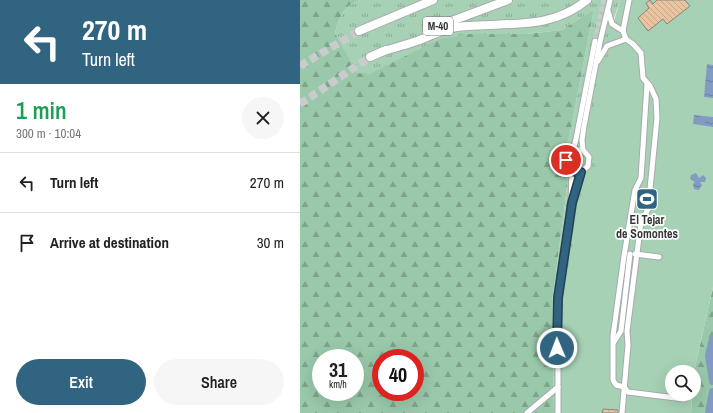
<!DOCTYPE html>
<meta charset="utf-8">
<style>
:root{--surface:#fff;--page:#f6f6f6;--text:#202124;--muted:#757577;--line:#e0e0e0;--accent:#316481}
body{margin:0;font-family:"Archivo Narrow",sans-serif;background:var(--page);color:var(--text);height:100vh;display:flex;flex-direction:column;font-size:15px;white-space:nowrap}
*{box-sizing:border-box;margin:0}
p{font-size:13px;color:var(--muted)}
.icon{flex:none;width:22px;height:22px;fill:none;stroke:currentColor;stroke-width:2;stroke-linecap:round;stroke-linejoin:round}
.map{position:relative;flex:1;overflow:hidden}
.details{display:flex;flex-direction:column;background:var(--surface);width:300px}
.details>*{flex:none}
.top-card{background:#316481;color:#fff;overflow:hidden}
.controls{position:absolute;left:365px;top:365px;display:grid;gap:8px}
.controls a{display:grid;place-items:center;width:36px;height:36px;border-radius:50%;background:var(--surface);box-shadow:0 4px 16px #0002;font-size:20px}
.speed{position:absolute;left:12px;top:349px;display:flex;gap:8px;font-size:20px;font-weight:700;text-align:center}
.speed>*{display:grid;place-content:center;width:52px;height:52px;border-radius:50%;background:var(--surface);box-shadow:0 4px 16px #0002;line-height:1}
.speed small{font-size:10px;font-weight:400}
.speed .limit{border:6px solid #d22;background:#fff;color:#111}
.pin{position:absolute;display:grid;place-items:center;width:34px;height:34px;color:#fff;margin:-17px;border:2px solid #fff;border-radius:50%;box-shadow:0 1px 4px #0007}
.me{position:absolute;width:44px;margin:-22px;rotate:359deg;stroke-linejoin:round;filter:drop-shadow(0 0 3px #0008)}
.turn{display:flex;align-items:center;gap:14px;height:84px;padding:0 16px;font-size:18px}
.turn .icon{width:52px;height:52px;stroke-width:2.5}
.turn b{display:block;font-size:28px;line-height:34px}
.round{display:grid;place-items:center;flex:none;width:42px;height:42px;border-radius:21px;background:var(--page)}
.headline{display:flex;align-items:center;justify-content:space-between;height:68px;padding:0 16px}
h1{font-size:24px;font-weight:600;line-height:30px;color:#1e9e55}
.action{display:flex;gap:8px;margin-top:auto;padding:8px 16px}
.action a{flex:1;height:46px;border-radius:24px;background:var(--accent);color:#fff;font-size:16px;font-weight:600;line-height:46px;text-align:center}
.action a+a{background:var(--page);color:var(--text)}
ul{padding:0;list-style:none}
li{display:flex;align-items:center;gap:12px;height:60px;padding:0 16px;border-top:1px solid var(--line)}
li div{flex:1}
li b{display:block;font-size:15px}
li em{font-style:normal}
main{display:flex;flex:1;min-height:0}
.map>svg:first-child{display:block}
</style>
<main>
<section class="details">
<div class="top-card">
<div class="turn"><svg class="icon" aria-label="left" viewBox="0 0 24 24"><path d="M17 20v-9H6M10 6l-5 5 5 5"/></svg><div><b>270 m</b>Turn left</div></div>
</div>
<div class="headline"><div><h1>1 min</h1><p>300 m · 10:04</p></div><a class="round"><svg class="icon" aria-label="close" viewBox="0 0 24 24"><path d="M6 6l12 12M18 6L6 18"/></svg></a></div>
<ul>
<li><svg class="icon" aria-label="left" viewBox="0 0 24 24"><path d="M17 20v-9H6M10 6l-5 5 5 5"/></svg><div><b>Turn left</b></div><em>270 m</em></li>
<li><svg class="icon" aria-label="arrive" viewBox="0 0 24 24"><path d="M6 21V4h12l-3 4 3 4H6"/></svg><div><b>Arrive at destination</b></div><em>30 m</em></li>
</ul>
<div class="action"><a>Exit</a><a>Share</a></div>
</section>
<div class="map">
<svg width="413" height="413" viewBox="0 0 413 413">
<defs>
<pattern id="grass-tufts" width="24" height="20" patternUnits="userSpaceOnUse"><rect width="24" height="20" fill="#a6d1b5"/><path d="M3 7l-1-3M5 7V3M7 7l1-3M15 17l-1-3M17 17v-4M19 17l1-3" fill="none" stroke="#88aa94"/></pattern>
<pattern id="forest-firs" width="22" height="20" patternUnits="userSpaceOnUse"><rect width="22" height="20" fill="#99c8aa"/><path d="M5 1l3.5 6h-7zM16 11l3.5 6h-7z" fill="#7ea38b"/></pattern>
<pattern id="water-ripples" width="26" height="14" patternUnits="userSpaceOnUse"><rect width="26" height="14" fill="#819bc2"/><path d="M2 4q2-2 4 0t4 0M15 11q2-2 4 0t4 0" fill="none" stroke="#6a7f9e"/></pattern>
<pattern id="building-back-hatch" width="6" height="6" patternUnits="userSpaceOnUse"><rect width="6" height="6" fill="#eac3a0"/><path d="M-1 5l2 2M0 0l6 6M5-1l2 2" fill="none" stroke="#c9a88a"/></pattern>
</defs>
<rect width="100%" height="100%" fill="#eef1f3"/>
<path fill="url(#grass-tufts)" d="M61 0H320L312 24 326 45 291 413H254L252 302 268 180 261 159 269 138 294 9 262 30 227 34H168L69 74H57L35 33C39 18 44 4 61 0Z"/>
<g fill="url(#forest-firs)" fill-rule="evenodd">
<path d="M0 0H61C44 4 39 18 35 33L57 73 69 74 140 39 168 34H227L262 30 294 9 269 138 261 159 268 180 252 302 254 413H0ZM21 358H55V392H21ZM81 358H115V392H81Z"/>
<path d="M413 287V413H391L392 394H394V372Z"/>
</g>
<path fill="#a6d1b5" d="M320 0H413V287L394 372H372V394H392L391 413H266L263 339 265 287 283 184C286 178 290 177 293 172 301 162 289 149 287 139L302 70 308 61 307 46Z"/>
<g fill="url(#water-ripples)">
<path d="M407 64 413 65V98L404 97Z"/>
<path d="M394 115 413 117V127L393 124Z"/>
<path d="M396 173 399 178 403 175 406 178 405 182H400L402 185 399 190 394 189 393 184 395 182 390 179 391 175Z"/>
</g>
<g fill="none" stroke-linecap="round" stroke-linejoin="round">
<g stroke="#819bc2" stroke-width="8">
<path d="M413 339 409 356 413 381"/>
<path d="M409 413 413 392"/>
</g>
</g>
<g fill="url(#building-back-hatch)" stroke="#878583">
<path d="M350 0 353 4 357 0H385L390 6 367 24 363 19 348 31 338 18 349 8 346 3Z"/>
<path d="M303 409 318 410V413H302Z"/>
</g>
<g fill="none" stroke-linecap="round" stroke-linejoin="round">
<path stroke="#c9cbcd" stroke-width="5" stroke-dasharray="5 2.5" stroke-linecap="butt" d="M295 41 304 0"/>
<g stroke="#c9cbcd" stroke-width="8" stroke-dasharray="8 4" stroke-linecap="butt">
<path d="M0 66 59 31"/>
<path d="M0 104 70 57"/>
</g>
<g stroke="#a8aaac" stroke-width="7">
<g id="minor">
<path d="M308 11 312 24 323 31"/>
<path d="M298 61 307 46 326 39"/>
<path d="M347 84 341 178 335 190 324 256 313 336V380L316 385 324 387 328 392 384 399"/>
<path d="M273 150H283L289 157 288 166 281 172 272 171C260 161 268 157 273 148 275 146 275 142 276 139L295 41"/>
<path d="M283 150 282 140 284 126 300 42 310 0"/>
<path d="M275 191 281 172"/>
<path d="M335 254 359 257"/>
<path d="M314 342 321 331 330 254"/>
<path d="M227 413 258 387"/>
<path d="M258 413V298L271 203 272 171"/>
<path d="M322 413 328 345 327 331 341 222 348 209 357 118 356 99 350 86 343 78 341 53 333 44 326 39 323 31 329 0"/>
</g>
</g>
<g stroke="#a8aaac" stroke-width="10">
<g id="highway">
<path d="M133 28 208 0"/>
<path d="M59 31 133 0"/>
<path d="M81 52C93 48 105 45 117 41 131 36 143 29 157 27 203 21 249 32 287 0"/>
<path d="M70 57 86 50"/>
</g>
</g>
<use href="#minor" stroke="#fff" stroke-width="5"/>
<use href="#highway" stroke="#fff" stroke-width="8"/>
</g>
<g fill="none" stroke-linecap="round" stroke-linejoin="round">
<g stroke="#204154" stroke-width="10">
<path id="route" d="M257 348 258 298 272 203 281 172C272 173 267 169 266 160"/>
</g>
<use href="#route" stroke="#316481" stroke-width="7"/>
</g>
<defs>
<g id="stadium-square" transform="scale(1.15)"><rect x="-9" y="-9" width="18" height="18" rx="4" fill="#316481" stroke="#fff"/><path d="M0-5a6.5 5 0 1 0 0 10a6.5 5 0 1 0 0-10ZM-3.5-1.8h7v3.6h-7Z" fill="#fff"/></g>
</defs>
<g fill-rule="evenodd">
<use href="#stadium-square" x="347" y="199"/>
</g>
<g text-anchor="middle" stroke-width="3.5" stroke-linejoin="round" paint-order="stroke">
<rect fill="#fff" stroke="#717272" stroke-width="1" x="123" y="17" width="30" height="18" rx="3"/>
<g font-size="11" font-weight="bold" fill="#343535">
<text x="138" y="30">M-40</text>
</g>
<g font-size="12" font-weight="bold" fill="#343535" stroke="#fff">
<text x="347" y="224">El Tejar<tspan x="347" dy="14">de Somontes</tspan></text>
</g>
</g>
</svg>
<div class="controls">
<a><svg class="icon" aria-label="search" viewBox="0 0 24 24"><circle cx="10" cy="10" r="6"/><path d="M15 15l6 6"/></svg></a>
</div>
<div class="speed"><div>31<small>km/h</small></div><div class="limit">40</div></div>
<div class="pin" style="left:266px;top:160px;background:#d93025"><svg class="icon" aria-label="arrive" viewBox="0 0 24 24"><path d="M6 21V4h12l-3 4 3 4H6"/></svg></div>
<svg class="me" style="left:257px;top:348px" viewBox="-20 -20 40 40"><circle r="17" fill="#316481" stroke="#fff" stroke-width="3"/><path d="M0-11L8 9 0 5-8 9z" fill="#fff"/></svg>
</div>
</main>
